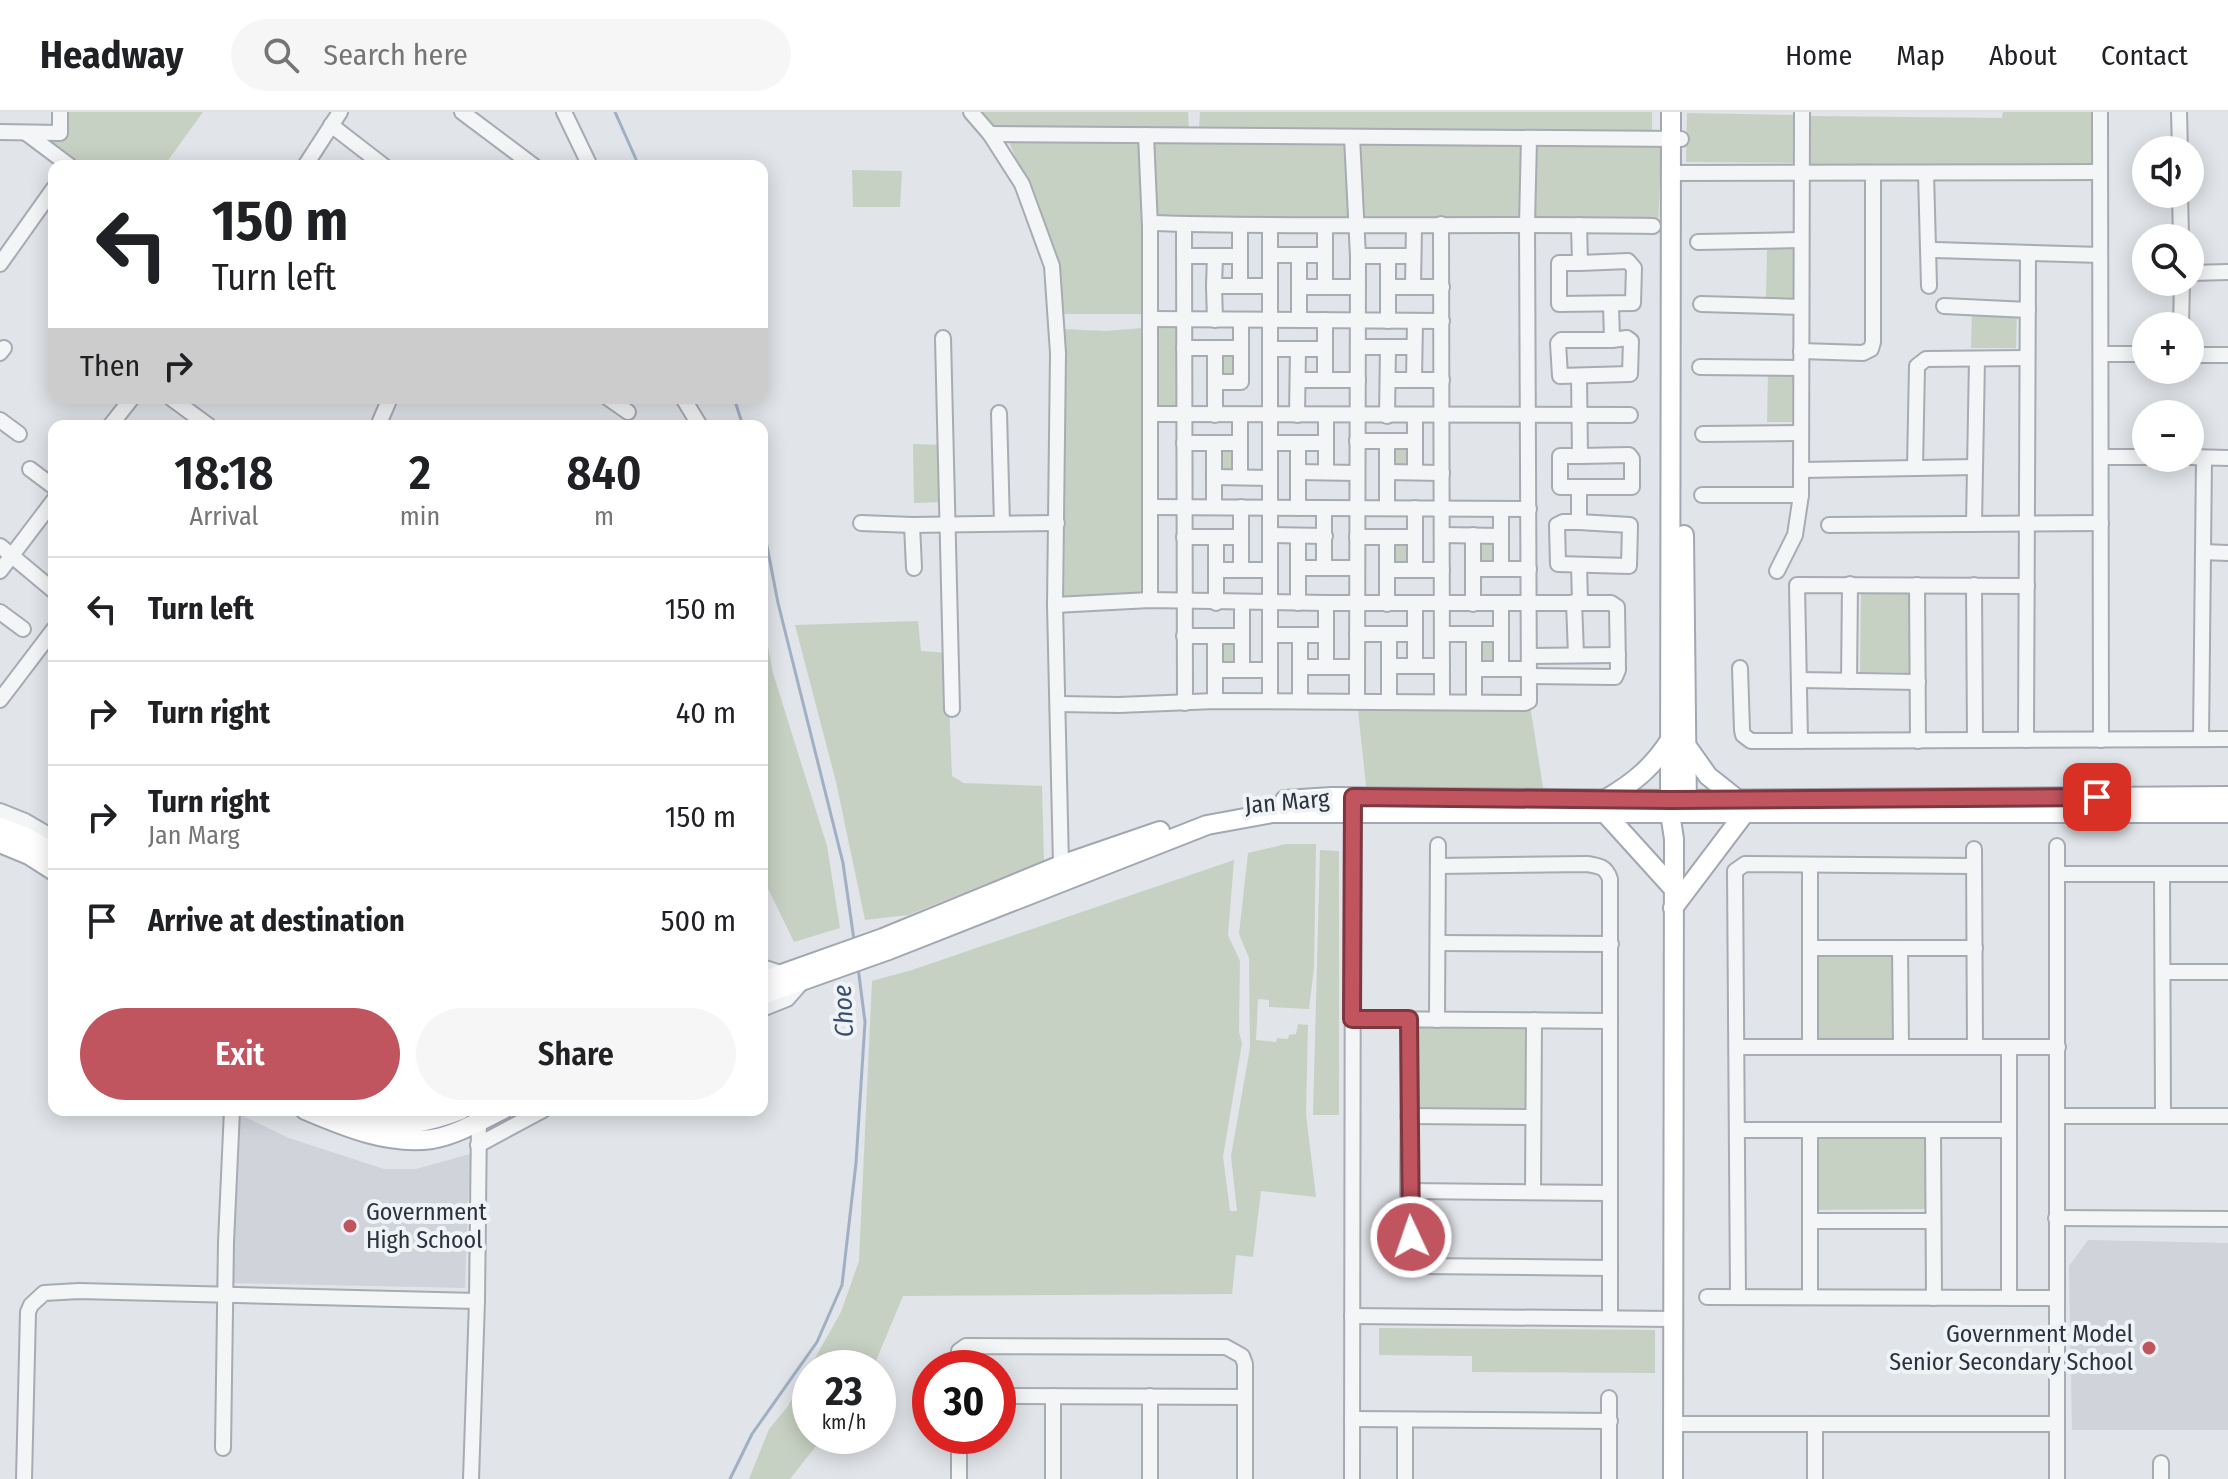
<!DOCTYPE html>
<meta charset="utf-8">
<style>
:root{--surface:#fff;--page:#f6f6f6;--text:#202124;--muted:#757577;--line:#e0e0e0;--accent:#c0545f}
body{margin:0;font-family:"Fira Sans Condensed",sans-serif;background:var(--page);color:var(--text);height:100vh;display:flex;flex-direction:column;font-size:30px;white-space:nowrap}
*{box-sizing:border-box;margin:0}
p{font-size:26px;color:var(--muted)}
.icon{flex:none;width:44px;height:44px;fill:none;stroke:currentColor;stroke-width:2;stroke-linecap:round;stroke-linejoin:round}
.map{position:relative;flex:1;overflow:hidden}
.side{position:absolute;left:48px;top:308px;width:720px;height:696px;display:flex;flex-direction:column;background:var(--surface);border-radius:16px;box-shadow:0 4px 20px #0003}
.side>*{flex:none}
.banner{position:absolute;left:48px;top:48px;width:720px;height:244px;border-radius:16px;box-shadow:0 4px 20px #0003;background:#fff;color:var(--text);overflow:hidden}
.controls{position:absolute;left:2132px;top:24px;display:grid;gap:16px}
.controls a{display:grid;place-items:center;width:72px;height:72px;border-radius:50%;background:var(--surface);box-shadow:0 4px 20px #0003;font-size:40px}
.speed{position:absolute;left:792px;top:1238px;display:flex;gap:16px;font-size:40px;font-weight:700;text-align:center}
.speed>*{display:grid;place-content:center;width:104px;height:104px;border-radius:50%;background:var(--surface);box-shadow:0 4px 20px #0003;line-height:1}
.speed small{font-size:20px;font-weight:400}
.speed .limit{border:12px solid #d22;background:#fff;color:#111}
.pin{position:absolute;display:grid;place-items:center;width:68px;height:68px;color:#fff;margin:-34px;border-radius:16px;box-shadow:0 4px 12px #0006}
.me{position:absolute;width:88px;margin:-44px;rotate:357deg;stroke-linejoin:round;filter:drop-shadow(0 0 6px #0008)}
.turn{display:flex;align-items:center;gap:28px;height:168px;padding:0 32px;font-size:36px}
.turn .icon{width:104px;height:104px;stroke-width:2.5}
.turn b{display:block;font-size:56px;line-height:68px}
.then{display:flex;align-items:center;height:76px;padding:0 32px;background:#0003;gap:16px;font-size:30px}
.eta{display:flex;justify-content:space-evenly;align-items:center;height:136px;text-align:center}
.eta b{font-size:48px;font-weight:600;line-height:56px}
.primary-button{display:flex;gap:16px;margin-top:auto;padding:16px 32px}
.primary-button a{flex:1;height:92px;border-radius:48px;background:var(--accent);color:#fff;font-size:32px;font-weight:600;line-height:92px;text-align:center}
.primary-button a+a{background:var(--page);color:var(--text)}
ul{padding:0;list-style:none}
li{display:flex;align-items:center;gap:24px;height:104px;padding:0 32px;border-top:2px solid var(--line)}
li div{flex:1}
li b{display:block;font-size:30px}
li em{font-style:normal}
header{display:flex;align-items:center;gap:48px;box-sizing:border-box;height:112px;padding:0 40px;background:var(--surface);border-bottom:2px solid var(--line)}
header strong{font-size:38px}
nav{display:flex;gap:44px;margin-inline-start:auto;font-size:28px}
.search{width:560px;height:72px;background:var(--page);display:flex;align-items:center;gap:20px;box-sizing:border-box;padding:0 28px;border-radius:44px;color:var(--muted);font-size:30px}
.map>svg:first-child{display:block}
</style>
<header>
<strong>Headway</strong>
<div class="search"><svg class="icon" aria-label="search" viewBox="0 0 24 24"><circle cx="10" cy="10" r="6"/><path d="M15 15l6 6"/></svg>Search here</div>
<nav><a>Home</a><a>Map</a><a>About</a><a>Contact</a></nav>
</header>
<div class="map">
<svg width="2228" height="1367" viewBox="0 0 2228 1367">
<rect width="100%" height="100%" fill="#e1e4e8"/>
<g fill="#d0d3da">
<path d="M239 1002 289 1026 384 1057H416L470 1042 465 1176 229 1171Z"/>
<path d="M2088 1128 2228 1131V1318H2072L2069 1154Z"/>
</g>
<g fill="#c6d1c3">
<path d="M60 0H203L164 54H70L25 20 60 21Z"/>
<path d="M973 0H1188L1189 17H1199L1200 0H1652V26L1662 27 1658 112 1150 109 1149 17H988Z"/>
<path d="M2003 0H2091V53H1811L1810 4 2002 6Z"/>
<path d="M1687 1 1797 3 1796 51 1686 50Z"/>
<path d="M1138 29 1145 105 1143 202H1063L1058 144 1009 30Z"/>
<path d="M852 58 902 59 900 95H853Z"/>
<path d="M1767 136H1794L1793 186 1766 185Z"/>
<path d="M1972 199 2017 200 2016 236H1971Z"/>
<path d="M1150 207 1184 208V303L1150 302Z"/>
<path d="M1142 216 1141 485 1064 487 1066 237 1062 217 1106 219Z"/>
<path d="M1236 239 1237 267 1218 266 1219 240Z"/>
<path d="M1768 262H1796V310H1767Z"/>
<path d="M913 332 944 333 943 390 914 391Z"/>
<path d="M1390 333H1411V358L1390 357Z"/>
<path d="M1217 335H1237L1236 363 1217 362Z"/>
<path d="M1477 427 1498 428V454H1477Z"/>
<path d="M1411 428V455L1391 454 1390 429Z"/>
<path d="M1861 479 1912 480 1911 561 1860 560Z"/>
<path d="M762 503 773 561 827 734 840 816 794 830 762 764Z"/>
<path d="M918 509 921 539 947 541 952 664 964 671 1042 674 1044 749 908 803 865 808 836 670 795 513Z"/>
<path d="M1477 525 1497 526V554L1477 553Z"/>
<path d="M1219 528H1238L1239 555 1219 554Z"/>
<path d="M1529 587 1546 694 1368 692 1357 589Z"/>
<path d="M1286 732H1316L1314 856 1309 897 1269 895V888L1258 887 1256 928 1276 930 1277 926 1288 927 1289 923 1296 922 1298 912 1308 913 1306 1002 1316 1085 1261 1079 1253 1145 1236 1143 1232 1182 903 1184 873 1256H810V1324H824L790 1367H749L769 1317 788 1294 841 1200 859 1149 872 869 912 858 1234 748 1228 823 1240 849 1239 920 1242 931 1223 1045 1230 1099H1237L1231 1044 1250 936 1249 846 1239 822 1248 741Z"/>
<path d="M1320 738 1339 739V1003H1313Z"/>
<path d="M1818 844H1894L1896 931H1819Z"/>
<path d="M1409 907 1534 908 1533 1005 1408 1004Z"/>
<path d="M1817 1024H1925V1097L1817 1098Z"/>
<path d="M1379 1216 1655 1218V1261L1472 1260V1244L1379 1243Z"/>
</g>
<g fill="none" stroke-linecap="round" stroke-linejoin="round">
<g stroke="#a0b0c4" stroke-width="3">
<path d="M615 0 639 54"/>
<path d="M734 286 743 314"/>
<path d="M762 408 778 491 843 751 854 828"/>
<path d="M730 1367 752 1322 817 1230 842 1173 856 1051 865 910 858 855"/>
</g>
<g stroke="#a7abb2" stroke-width="18">
<g id="minor">
<path d="M462 0 534 54"/>
<path d="M564 0 590 54"/>
<path d="M971 0 990 22 1022 72 1052 154 1058 241 1055 493 1061 753"/>
<path d="M2100 0 2101 628"/>
<path d="M2179 0 2180 38"/>
<path d="M331 13 384 54"/>
<path d="M0 20 60 21V0"/>
<path d="M26 21 70 54"/>
<path d="M990 22 1681 27"/>
<path d="M1146 23 1150 115V488"/>
<path d="M1352 25 1358 144 1357 589"/>
<path d="M305 54 340 0"/>
<path d="M1670 61 2099 60"/>
<path d="M1926 61 1929 174"/>
<path d="M2180 82 2181 126"/>
<path d="M1150 111C1318 116 1486 111 1653 114"/>
<path d="M1184 112 1185 591"/>
<path d="M1441 112 1442 590"/>
<path d="M1579 113 1580 151 1628 149 1634 156 1633 191 1559 192V151H1580"/>
<path d="M1698 130 1801 128"/>
<path d="M1935 138 2100 143"/>
<path d="M1270 143H1325"/>
<path d="M1299 143V208"/>
<path d="M1184 144H1240"/>
<path d="M1358 144H1413"/>
<path d="M0 152 54 76"/>
<path d="M2190 161 2228 160"/>
<path d="M1214 174 1215 144"/>
<path d="M1240 174H1270"/>
<path d="M1299 175H1358"/>
<path d="M1325 175V114"/>
<path d="M1388 175H1442"/>
<path d="M1413 175 1414 114"/>
<path d="M1611 192 1612 228 1627 226 1631 229 1630 262 1560 264 1558 231 1561 228H1612"/>
<path d="M1701 192 1801 195"/>
<path d="M1944 194 2028 198"/>
<path d="M1150 207 1442 209"/>
<path d="M1215 208 1214 174H1240V113"/>
<path d="M1388 209V144"/>
<path d="M2181 214 2182 170"/>
<path d="M943 226 952 597"/>
<path d="M1358 235H1414"/>
<path d="M1184 236H1241"/>
<path d="M1270 237H1325"/>
<path d="M1801 239 1863 241 1871 237 1873 230V61"/>
<path d="M0 241 4 236"/>
<path d="M2101 242H2146"/>
<path d="M2190 243H2228"/>
<path d="M1700 255 1801 256"/>
<path d="M1579 264 1580 344 1629 343 1632 347V375H1560V344H1580"/>
<path d="M1298 268H1358"/>
<path d="M1325 268V208"/>
<path d="M1388 268H1442"/>
<path d="M1414 268 1415 209"/>
<path d="M1215 270V236"/>
<path d="M171 286 209 314"/>
<path d="M608 286 628 300"/>
<path d="M683 286 700 314"/>
<path d="M999 301 1002 411"/>
<path d="M1150 302 1630 303"/>
<path d="M1215 303V270H1241V208"/>
<path d="M1297 303 1298 237"/>
<path d="M1387 304 1388 235"/>
<path d="M0 308 19 322"/>
<path d="M110 314 132 286"/>
<path d="M378 314 390 286"/>
<path d="M1703 322 1801 321"/>
<path d="M1357 329H1415"/>
<path d="M1184 331H1240"/>
<path d="M1214 331V395"/>
<path d="M1270 331H1326"/>
<path d="M1298 331V396"/>
<path d="M2101 345H2146"/>
<path d="M2190 345 2228 346"/>
<path d="M1915 356 1917 254 1926 247 2027 246"/>
<path d="M30 357 54 375"/>
<path d="M1801 358 1975 355"/>
<path d="M1298 360 1357 361"/>
<path d="M1326 360V303"/>
<path d="M1387 360 1442 361"/>
<path d="M1415 360V304"/>
<path d="M1214 365 1270 366"/>
<path d="M1240 365V303"/>
<path d="M1702 383H1801"/>
<path d="M1150 395 1529 397"/>
<path d="M1387 396V329"/>
<path d="M1579 410H1563L1557 413 1558 452 1629 454 1630 413 1579 410V376"/>
<path d="M861 411 912 413 1057 411"/>
<path d="M1974 412 1977 247"/>
<path d="M912 413 914 456"/>
<path d="M1829 413 2101 411"/>
<path d="M1270 423 1325 424"/>
<path d="M1442 423 1501 424"/>
<path d="M1298 424V491"/>
<path d="M1184 425H1241"/>
<path d="M1216 425V491"/>
<path d="M1357 425H1415"/>
<path d="M0 434 54 479"/>
<path d="M2203 440 2228 441"/>
<path d="M1579 454 1580 490"/>
<path d="M1298 456H1357"/>
<path d="M1324 456V396"/>
<path d="M1473 457H1529"/>
<path d="M1501 457V397"/>
<path d="M1216 458H1270"/>
<path d="M1241 458V395"/>
<path d="M1387 458H1442"/>
<path d="M1415 458V396"/>
<path d="M0 459 54 388"/>
<path d="M1777 459 1795 423 1801 383 1802 0"/>
<path d="M1917 473 1918 629"/>
<path d="M1974 473 1975 628"/>
<path d="M1574 490 1576 543"/>
<path d="M1326 491V555"/>
<path d="M1387 492V425"/>
<path d="M1473 492V423"/>
<path d="M1055 493 1150 488 1326 491H1611L1617 495 1618 558 1615 565 1529 564"/>
<path d="M0 500 23 517"/>
<path d="M1357 522H1415"/>
<path d="M1442 522H1501"/>
<path d="M1474 522V590"/>
<path d="M1270 523H1326"/>
<path d="M1300 523V589"/>
<path d="M1184 524H1242"/>
<path d="M1529 544 1618 543"/>
<path d="M1389 554H1442"/>
<path d="M1415 554V492"/>
<path d="M1300 555H1357"/>
<path d="M1740 556 1742 618 1743 623 1751 629 2228 627"/>
<path d="M1474 557H1529"/>
<path d="M1501 557V492"/>
<path d="M1215 558H1270"/>
<path d="M1242 558V491"/>
<path d="M1800 568 1918 570"/>
<path d="M1849 569 1850 472"/>
<path d="M0 588 54 517"/>
<path d="M1215 589V524"/>
<path d="M1270 589V114"/>
<path d="M1389 590V522"/>
<path d="M1058 592 1119 593 1215 589 1525 591 1529 589 1527 112 1529 27"/>
<path d="M2201 627 2204 346"/>
<path d="M2026 628 2028 141"/>
<path d="M1800 629 1797 473 2027 474"/>
<path d="M0 699 25 709 54 726"/>
<path d="M1974 737 1975 935"/>
<path d="M1438 754 1587 752C1600 754 1606 755 1610 767V1206"/>
<path d="M1810 754V935"/>
<path d="M2058 762H2228"/>
<path d="M2162 762 2163 1004"/>
<path d="M1438 831 1611 832"/>
<path d="M1810 836H1975"/>
<path d="M1900 836 1901 935"/>
<path d="M762 855 784 862"/>
<path d="M2163 860H2228"/>
<path d="M762 897 787 887 803 869"/>
<path d="M1352 907 1610 909"/>
<path d="M1409 907 1408 1079 1412 1149 1419 1154 1610 1156"/>
<path d="M1437 908 1438 733"/>
<path d="M1737 935H2058"/>
<path d="M2009 935V1186"/>
<path d="M391 998 419 1001 429 998"/>
<path d="M1408 1004 1533 1005"/>
<path d="M2058 1004H2228"/>
<path d="M1737 1018H2009"/>
<path d="M1810 1018V1185"/>
<path d="M1933 1018 1934 1186"/>
<path d="M478 1033 543 998"/>
<path d="M1408 1079 1610 1081"/>
<path d="M1533 1080 1534 908"/>
<path d="M2056 1106 2228 1107"/>
<path d="M1810 1109H1933"/>
<path d="M1707 1185 2056 1186"/>
<path d="M1738 1185 1735 759 1745 752 1974 754"/>
<path d="M1352 1204 1673 1207"/>
<path d="M959 1256V1239L966 1234 1226 1235 1242 1244 1245 1252V1367"/>
<path d="M998 1284 1245 1285"/>
<path d="M1352 1307 1610 1309"/>
<path d="M1673 1312H2057"/>
<path d="M1815 1312V1367"/>
<path d="M223 1336 226 1130 232 998"/>
<path d="M2161 1351V1367"/>
<path d="M24 1367 28 1200 31 1193 44 1181 79 1179 477 1189"/>
<path d="M471 1367 477 1189 479 1009"/>
<path d="M959 1367V1324"/>
<path d="M1053 1367V1284"/>
<path d="M1150 1367V1284"/>
<path d="M1352 1367 1353 694"/>
<path d="M1405 1367V1308"/>
<path d="M1609 1367V1286"/>
<path d="M2057 1367V734"/>
</g>
</g>
<g stroke="#a2a8b3" stroke-width="22">
<g id="major">
<path d="M1671 0 1670 701 1674 727 1673 1367"/>
<path d="M1684 423 1687 697"/>
<path d="M1686 633 1708 664 1737 687"/>
<path d="M1606 687C1635 670 1654 654 1672 625"/>
<path d="M1285 688 1332 685 1671 688 2228 684"/>
<path d="M1605 701 1672 775"/>
<path d="M0 715 28 726 54 741"/>
<path d="M0 731 29 743 54 759"/>
<path d="M1673 796 1744 702"/>
<path d="M762 869 883 826 1061 753 1160 719"/>
<path d="M762 883 886 839 1207 713 1272 701H2228"/>
<path d="M305 998C345 1015 388 1033 432 1027 456 1023 480 1009 502 998"/>
<path d="M343 998C392 1015 413 1017 461 998"/>
</g>
</g>
<use href="#minor" stroke="#f3f5f7" stroke-width="14"/>
<use href="#major" stroke="#fff" stroke-width="18"/>
</g>
<g fill="none" stroke-linecap="round" stroke-linejoin="round">
<g stroke="#7d373e" stroke-width="20">
<path id="route" d="M1411 1125 1409 907H1352L1353 685 1671 688 2097 685"/>
</g>
<use href="#route" stroke="#c0545f" stroke-width="14"/>
</g>
<g fill="#c0545f" stroke="#f0f3f6" stroke-width="3">
<circle cx="350" cy="1114" r="8"/>
<circle cx="2149" cy="1236" r="8"/>
</g>
<g text-anchor="middle" stroke-width="8" stroke-linejoin="round" paint-order="stroke">
<g font-size="24" fill="#2b313e" stroke="#f0f3f6">
<text transform="translate(1287 690) rotate(-5)" y="8">Jan Marg</text>
</g>
<g font-size="24" fill="#2b313e" stroke="#f0f3f6" text-anchor="start">
<text x="366" y="1108">Government<tspan x="366" dy="28">High School</tspan></text>
<text x="2133" y="1230" text-anchor="end">Government Model<tspan x="2133" dy="28">Senior Secondary School</tspan></text>
</g>
<g font-size="26" font-style="italic" fill="#3a4f6e" stroke="#f0f3f6">
<text transform="translate(843 899) rotate(-93)" y="9">Choe</text>
</g>
</g>
</svg>
<div class="controls">
<a><svg class="icon" aria-label="sound" viewBox="0 0 24 24"><path d="M4 9h4l5-4v14l-5-4H4zM17 9q2 3 0 6"/></svg></a>
<a><svg class="icon" aria-label="search" viewBox="0 0 24 24"><circle cx="10" cy="10" r="6"/><path d="M15 15l6 6"/></svg></a>
<a>+</a>
<a>−</a>
</div>
<div class="speed"><div>23<small>km/h</small></div><div class="limit">30</div></div>
<div class="pin" style="left:2097px;top:685px;background:#d93025"><svg class="icon" aria-label="arrive" viewBox="0 0 24 24"><path d="M6 21V4h12l-3 4 3 4H6"/></svg></div>
<svg class="me" style="left:1411px;top:1125px" viewBox="-20 -20 40 40"><circle r="17" fill="#c0545f" stroke="#fff" stroke-width="3"/><path d="M0-11L8 9 0 5-8 9z" fill="#fff"/></svg>
<div class="banner">
<div class="turn"><svg class="icon" aria-label="left" viewBox="0 0 24 24"><path d="M17 20v-9H6M10 6l-5 5 5 5"/></svg><div><b>150 m</b>Turn left</div></div>
<div class="then">Then<svg class="icon" aria-label="right" viewBox="0 0 24 24"><path d="M7 20v-9h11M14 6l5 5-5 5"/></svg></div>
</div>
<section class="side">
<div class="eta">
<div><b>18:18</b><p>Arrival</p></div>
<div><b>2</b><p>min</p></div>
<div><b>840</b><p>m</p></div>
</div>
<ul>
<li><svg class="icon" aria-label="left" viewBox="0 0 24 24"><path d="M17 20v-9H6M10 6l-5 5 5 5"/></svg><div><b>Turn left</b></div><em>150 m</em></li>
<li><svg class="icon" aria-label="right" viewBox="0 0 24 24"><path d="M7 20v-9h11M14 6l5 5-5 5"/></svg><div><b>Turn right</b></div><em>40 m</em></li>
<li><svg class="icon" aria-label="right" viewBox="0 0 24 24"><path d="M7 20v-9h11M14 6l5 5-5 5"/></svg><div><b>Turn right</b><p>Jan Marg</p></div><em>150 m</em></li>
<li><svg class="icon" aria-label="arrive" viewBox="0 0 24 24"><path d="M6 21V4h12l-3 4 3 4H6"/></svg><div><b>Arrive at destination</b></div><em>500 m</em></li>
</ul>
<div class="primary-button"><a>Exit</a><a>Share</a></div>
</section>
</div>
